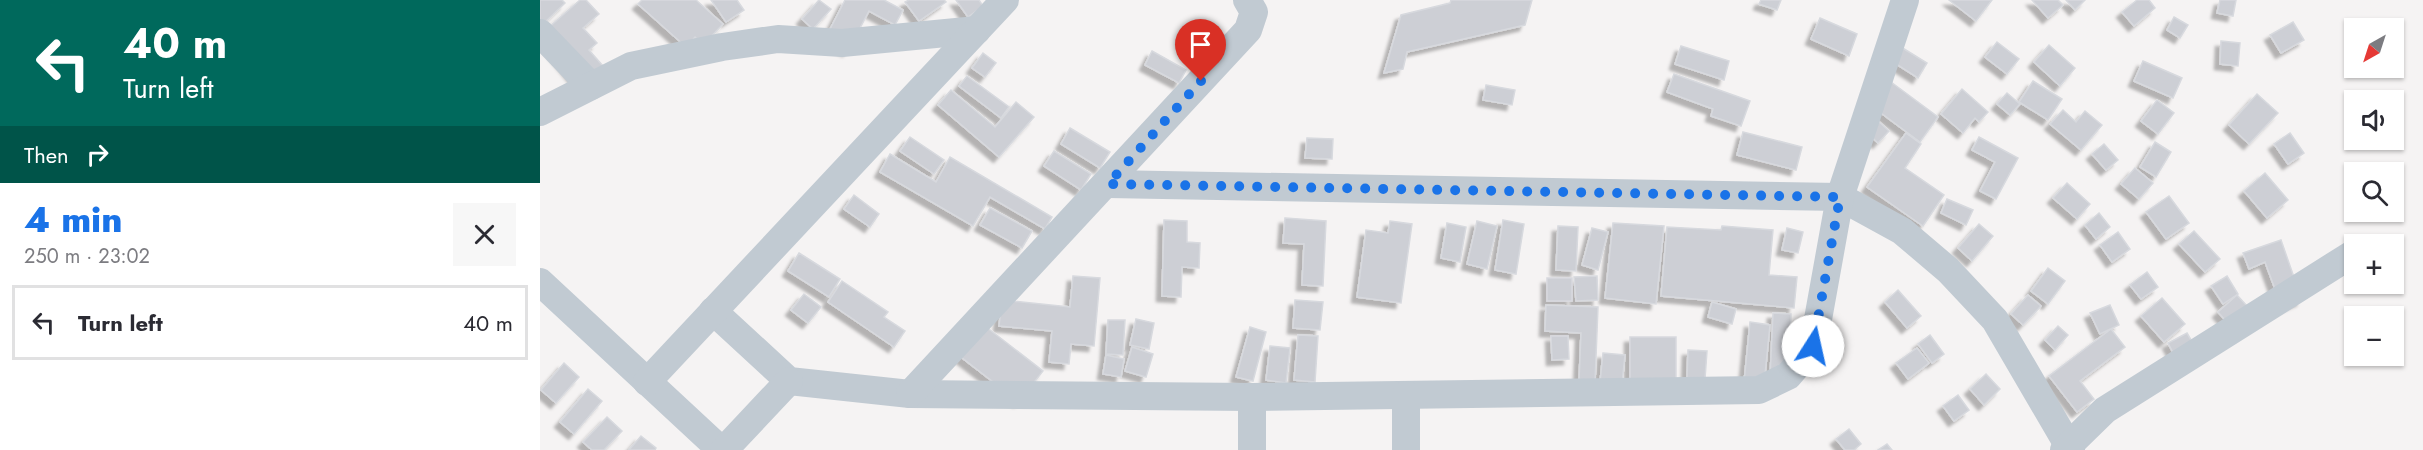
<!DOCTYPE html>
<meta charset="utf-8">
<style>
:root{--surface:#fff;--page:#f7f7f7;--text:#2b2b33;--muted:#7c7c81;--line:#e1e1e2;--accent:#1a73e8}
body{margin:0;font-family:Jost,sans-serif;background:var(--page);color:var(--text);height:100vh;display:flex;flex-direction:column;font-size:22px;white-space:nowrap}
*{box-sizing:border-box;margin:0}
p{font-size:20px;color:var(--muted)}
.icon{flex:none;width:33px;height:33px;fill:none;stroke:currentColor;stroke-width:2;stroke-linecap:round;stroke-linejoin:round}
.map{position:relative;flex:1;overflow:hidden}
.panel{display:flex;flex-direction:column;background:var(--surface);width:540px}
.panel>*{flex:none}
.guide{background:#00695c;color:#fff;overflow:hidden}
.needle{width:39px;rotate:219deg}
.tools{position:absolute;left:1804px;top:18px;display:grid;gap:12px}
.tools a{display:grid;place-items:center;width:60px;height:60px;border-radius:0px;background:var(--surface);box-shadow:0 2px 4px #0004;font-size:30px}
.pin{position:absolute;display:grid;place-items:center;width:51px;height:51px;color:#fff;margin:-62px -26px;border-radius:50% 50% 50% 0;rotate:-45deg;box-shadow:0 0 6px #0007}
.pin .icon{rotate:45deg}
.me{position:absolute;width:66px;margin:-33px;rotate:10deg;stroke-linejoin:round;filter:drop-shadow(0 0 4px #0008)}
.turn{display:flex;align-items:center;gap:21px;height:126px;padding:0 24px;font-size:27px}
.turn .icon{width:78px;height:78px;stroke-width:2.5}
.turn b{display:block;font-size:42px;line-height:51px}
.then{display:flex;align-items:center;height:57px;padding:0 24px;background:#0003;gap:12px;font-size:22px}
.round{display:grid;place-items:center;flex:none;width:63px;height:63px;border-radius:0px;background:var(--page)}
.summary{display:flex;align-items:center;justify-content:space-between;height:102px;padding:0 24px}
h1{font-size:36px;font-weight:800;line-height:45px;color:var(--accent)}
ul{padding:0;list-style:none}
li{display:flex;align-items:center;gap:18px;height:75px;margin:0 12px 9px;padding:0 12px;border:3px solid var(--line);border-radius:0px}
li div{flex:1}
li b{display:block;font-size:22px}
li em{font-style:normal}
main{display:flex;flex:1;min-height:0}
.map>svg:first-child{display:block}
</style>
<main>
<section class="panel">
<div class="guide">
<div class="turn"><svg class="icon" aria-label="left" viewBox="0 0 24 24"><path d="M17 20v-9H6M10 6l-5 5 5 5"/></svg><div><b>40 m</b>Turn left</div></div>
<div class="then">Then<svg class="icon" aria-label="right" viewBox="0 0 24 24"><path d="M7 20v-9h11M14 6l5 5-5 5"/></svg></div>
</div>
<div class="summary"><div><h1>4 min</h1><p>250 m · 23:02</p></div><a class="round"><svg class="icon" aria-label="close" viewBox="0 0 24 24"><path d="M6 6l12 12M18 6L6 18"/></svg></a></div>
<ul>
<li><svg class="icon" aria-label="left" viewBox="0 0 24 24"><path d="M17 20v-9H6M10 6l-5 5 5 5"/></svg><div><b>Turn left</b></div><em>40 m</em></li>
</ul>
</section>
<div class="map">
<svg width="1883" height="450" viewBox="0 0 1883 450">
<defs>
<filter id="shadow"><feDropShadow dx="-5.5" dy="5.5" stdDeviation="1.5" flood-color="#0004"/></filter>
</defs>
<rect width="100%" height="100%" fill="#f5f3f3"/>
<g fill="#cdcfd5" stroke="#d7d9de" stroke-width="1.5" filter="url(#shadow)">
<path d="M0 0H22L25 3 0 27Z"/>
<path d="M40 0H46L59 14 43 28 57 43 49 50 63 66 41 86 0 35Z"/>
<path d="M102 0H156L183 24 163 45 155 37 146 47 98 4Z"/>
<path d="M171 0H197L204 10 186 22Z"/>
<path d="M279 0 291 9 273 29 262 19Z"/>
<path d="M305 0H344L363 10 355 25 329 11 308 51 285 39Z"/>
<path d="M369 0H404L406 2 379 21 365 2Z"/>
<path d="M416 0H439L443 6 428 17Z"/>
<path d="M911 0H992L985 25 867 52 863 69 844 73 861 15 910 3Z"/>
<path d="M1221 0H1241L1237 10 1219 4Z"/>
<path d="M1409 0H1452L1436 21Z"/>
<path d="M1492 0H1518L1523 5 1508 18Z"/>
<path d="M1526 0H1545L1535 10Z"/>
<path d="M1597 0H1609L1615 8 1594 26 1582 12Z"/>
<path d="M1680 0H1696L1693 16 1677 13Z"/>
<path d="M1634 17 1648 25 1640 38 1627 30Z"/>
<path d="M1280 18 1317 34 1309 56 1271 39Z"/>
<path d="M1753 22 1764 40 1741 53 1730 35Z"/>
<path d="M1681 41 1700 43 1698 66 1680 64Z"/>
<path d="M1457 42 1479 59 1467 74 1445 57Z"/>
<path d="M1509 45 1535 68 1520 86 1494 62Z"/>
<path d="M1141 46 1189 61 1184 80 1135 64Z"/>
<path d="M1361 47 1387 63 1378 78 1353 62Z"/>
<path d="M612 51 646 70 639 83 605 65Z"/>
<path d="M443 53 456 63 445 77 432 68Z"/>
<path d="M1603 61 1642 78 1633 98 1594 81Z"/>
<path d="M1134 74 1210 101 1201 126 1171 116 1173 109 1127 92Z"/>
<path d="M427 76 469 107 461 118 419 86Z"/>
<path d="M1493 81 1522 99 1508 120 1479 102Z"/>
<path d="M1351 82 1398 117 1380 142 1333 107Z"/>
<path d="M946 85 975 90 972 105 943 100Z"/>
<path d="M1422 89 1448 112 1439 122 1435 118 1423 133 1401 114Z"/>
<path d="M411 90 455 127 476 102 494 117 459 157 398 105Z"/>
<path d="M1467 93 1480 104 1470 115 1457 104Z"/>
<path d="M1717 94 1738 113 1709 144 1689 125Z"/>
<path d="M1617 100 1634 113 1618 134 1601 121Z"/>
<path d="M1523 110 1536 122 1545 111 1562 125 1541 150 1510 124Z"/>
<path d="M1336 119 1349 131 1338 143 1325 131Z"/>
<path d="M530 128 570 152 560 168 521 144Z"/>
<path d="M1203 132 1262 147 1256 170 1197 155Z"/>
<path d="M1366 133 1381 144 1365 168 1404 195 1383 226 1327 187Z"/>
<path d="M1750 133 1764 153 1748 164 1734 144Z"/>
<path d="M370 137 404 160 394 174 360 151Z"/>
<path d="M1439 137 1478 158 1456 199 1440 191 1455 162 1432 150Z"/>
<path d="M767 138 793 139 792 159 765 158Z"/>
<path d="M1615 142 1631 152 1616 177 1600 167Z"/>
<path d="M1564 144 1578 160 1566 170 1552 154Z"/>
<path d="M514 151 551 174 541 190 504 166Z"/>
<path d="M350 154 396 182 410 157 512 217 505 229 450 197 433 226 340 172Z"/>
<path d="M1595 168 1613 183 1599 199 1581 184Z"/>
<path d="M1725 173 1748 200 1727 218 1704 191Z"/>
<path d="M1527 183 1550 204 1537 219 1513 198Z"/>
<path d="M314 195 339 214 330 227 304 209Z"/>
<path d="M1629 196 1649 223 1626 239 1606 212Z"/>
<path d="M1407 199 1433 210 1426 225 1401 213Z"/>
<path d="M450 208 492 231 482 248 440 225Z"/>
<path d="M1559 213 1570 227 1556 239 1545 225Z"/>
<path d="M745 218 786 221 783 286 762 285 764 244 743 243Z"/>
<path d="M624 220 647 221V242L660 243 659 268 642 267 641 297 622 296Z"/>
<path d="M963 220 984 224 976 274 955 270Z"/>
<path d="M850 221 872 224 861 303 817 297 826 230 848 233Z"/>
<path d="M937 221 957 226 947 269 927 264Z"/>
<path d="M907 223 926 227 920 262 901 258Z"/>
<path d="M1073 223 1124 226 1116 304 1065 298Z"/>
<path d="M1439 224 1453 236 1432 261 1418 248Z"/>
<path d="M1018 226 1038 227 1036 271 1016 270Z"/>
<path d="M1182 226 1233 230 1229 275 1257 277 1254 308 1121 296 1127 227 1181 230Z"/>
<path d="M1052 228 1068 232 1058 270 1042 265Z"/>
<path d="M1247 228 1263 232 1258 253 1242 250Z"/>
<path d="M1654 231 1680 259 1665 272 1639 244Z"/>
<path d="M1578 232 1590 249 1572 262 1560 245Z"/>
<path d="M1741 240 1762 300 1742 308 1725 262 1709 269 1703 253Z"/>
<path d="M259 253 300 279 289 297 248 271Z"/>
<path d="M1508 268 1525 281 1508 304 1491 291Z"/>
<path d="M1607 272 1618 287 1601 299 1590 285Z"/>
<path d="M533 276 560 278 554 346 531 344 529 364 509 362 512 331 459 326 462 300 530 307Z"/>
<path d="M1057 276 1058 300 1036 301 1034 277Z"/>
<path d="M1687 276 1698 294 1683 304 1671 286Z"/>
<rect x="1007" y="278" width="25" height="23"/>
<path d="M302 281 348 312 344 317 365 331 354 347 288 302Z"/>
<path d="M1358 290 1381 316 1367 328 1345 302Z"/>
<path d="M264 294 281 307 268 323 251 310Z"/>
<path d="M1488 295 1501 306 1483 325 1471 314Z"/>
<path d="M1697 295 1718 318 1699 336 1678 312Z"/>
<path d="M1622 298 1645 324 1624 342 1601 316Z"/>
<path d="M755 300 783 302 780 330 753 328Z"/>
<path d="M1172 302 1196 309 1192 324 1168 317Z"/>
<path d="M1006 305 1058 307 1055 382 1039 381 1041 333 1005 331Z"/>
<path d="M1570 305 1579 325 1560 334 1550 313Z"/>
<path d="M1233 313 1251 314 1249 378H1230Z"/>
<path d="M596 319 614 323 609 349 590 345Z"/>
<path d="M568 320H585L583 355 566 354Z"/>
<path d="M1210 322 1230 325 1224 385 1204 382Z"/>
<path d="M445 326 503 371 479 402 421 357Z"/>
<path d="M1518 326 1528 335 1515 350 1505 340Z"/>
<path d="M710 327 726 332 713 381 696 377Z"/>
<path d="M1571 329 1585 347 1540 381 1554 399 1537 412 1509 376Z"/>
<path d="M1647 333 1661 357 1641 368 1628 343Z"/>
<path d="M758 335 778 336 775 382 754 380Z"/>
<path d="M1390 335 1404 354 1392 363 1378 344Z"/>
<path d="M1011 336H1028L1029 359 1012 360Z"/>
<rect x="1090" y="337" width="46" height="42"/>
<path d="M730 346 750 348 746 383 726 380Z"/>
<path d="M592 347 613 354 606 377 585 371Z"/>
<path d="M1377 348 1389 363 1368 379 1356 363Z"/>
<path d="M1148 350 1167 351 1165 379 1147 378Z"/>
<path d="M1063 353 1085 355 1082 384 1060 382Z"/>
<path d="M566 355 584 359 581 377 563 374Z"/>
<path d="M24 363 39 377 16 403 1 390Z"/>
<path d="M1446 374 1460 389 1444 405 1430 389Z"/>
<path d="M48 389 62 401 34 434 20 422Z"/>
<path d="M1418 395 1429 410 1414 421 1403 406Z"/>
<path d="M67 417 82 431 64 450H52L43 442Z"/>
<path d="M1309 429 1321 444 1314 450H1305L1296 439Z"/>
<path d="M101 436 116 448 115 450H89Z"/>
<path d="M1347 444 1352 450H1338Z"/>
</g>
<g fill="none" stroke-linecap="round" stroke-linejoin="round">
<g stroke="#c1cad2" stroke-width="28">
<path d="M0 33 51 86"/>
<path d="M0 112 91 66 182 47 238 39 302 43 437 30"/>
<path d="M568 184 1300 197 1362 231 1408 270 1455 320 1531 450"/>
<path d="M0 282 181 450"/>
<path d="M173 311 249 381 370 394 712 397 1219 390 1248 376 1273 347 1300 197 1365 0"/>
<path d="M107 382 465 0"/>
<path d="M370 394 708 30 714 12 707 0"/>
<path d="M866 395V450"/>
<path d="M184 450 249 381"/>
<path d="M712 450V397"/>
<path d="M1524 450 1565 410 1811 255"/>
</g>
</g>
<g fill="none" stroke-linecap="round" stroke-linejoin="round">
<path stroke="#1a73e8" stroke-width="10" stroke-dasharray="0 18" d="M661 81 568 184 1300 197 1273 346"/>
</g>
</svg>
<div class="tools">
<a><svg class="needle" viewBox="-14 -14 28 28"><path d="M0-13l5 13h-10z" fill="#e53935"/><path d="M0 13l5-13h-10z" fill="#7c7c81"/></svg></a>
<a><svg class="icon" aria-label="sound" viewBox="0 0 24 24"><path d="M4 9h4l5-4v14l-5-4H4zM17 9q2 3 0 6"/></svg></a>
<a><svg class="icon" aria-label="search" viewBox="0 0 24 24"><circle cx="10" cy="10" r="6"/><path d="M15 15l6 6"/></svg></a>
<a>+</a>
<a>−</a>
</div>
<div class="pin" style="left:661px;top:81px;background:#d93025"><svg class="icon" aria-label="arrive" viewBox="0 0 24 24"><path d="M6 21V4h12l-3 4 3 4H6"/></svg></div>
<svg class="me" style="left:1273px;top:346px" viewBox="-20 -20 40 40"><circle r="19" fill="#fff"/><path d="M0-13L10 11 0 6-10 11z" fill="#1a73e8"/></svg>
</div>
</main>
